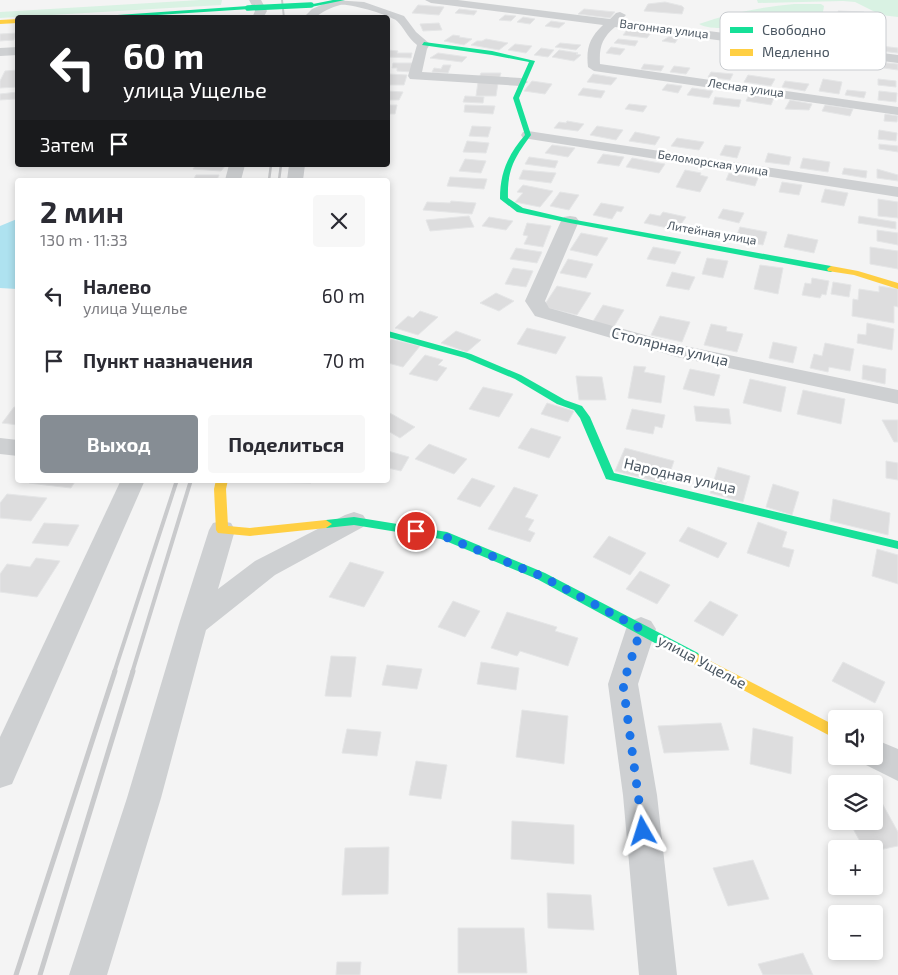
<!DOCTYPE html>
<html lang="ru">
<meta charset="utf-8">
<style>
:root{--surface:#fff;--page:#f7f7f7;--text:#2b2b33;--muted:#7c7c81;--accent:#868d94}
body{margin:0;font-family:"Exo 2",sans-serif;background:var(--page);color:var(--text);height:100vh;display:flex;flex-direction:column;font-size:19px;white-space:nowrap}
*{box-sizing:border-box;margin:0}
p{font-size:16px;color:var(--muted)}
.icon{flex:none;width:28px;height:28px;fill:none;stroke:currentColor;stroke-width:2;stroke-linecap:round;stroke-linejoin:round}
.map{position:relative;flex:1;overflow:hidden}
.panel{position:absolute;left:15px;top:178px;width:375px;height:305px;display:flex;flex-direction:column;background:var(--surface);border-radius:5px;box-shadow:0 2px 8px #0003}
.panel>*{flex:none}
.top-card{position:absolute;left:15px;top:15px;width:375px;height:152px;border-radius:5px;box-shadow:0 2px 8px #0003;background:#202124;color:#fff;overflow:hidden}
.tools{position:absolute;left:828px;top:710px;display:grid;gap:10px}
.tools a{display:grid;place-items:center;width:55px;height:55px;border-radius:5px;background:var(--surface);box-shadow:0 2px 8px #0003;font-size:25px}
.pin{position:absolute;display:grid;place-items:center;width:42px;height:42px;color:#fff;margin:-21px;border:2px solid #fff;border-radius:50%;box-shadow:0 1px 5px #0007}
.me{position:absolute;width:55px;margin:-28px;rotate:354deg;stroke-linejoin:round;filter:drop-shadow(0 0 4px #0008)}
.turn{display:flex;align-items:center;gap:18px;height:105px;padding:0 25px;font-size:22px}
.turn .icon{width:65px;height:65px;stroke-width:2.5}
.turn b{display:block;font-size:35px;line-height:42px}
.then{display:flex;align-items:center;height:48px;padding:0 25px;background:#0003;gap:10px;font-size:19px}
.round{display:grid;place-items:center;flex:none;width:52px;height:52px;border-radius:5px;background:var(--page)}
.headline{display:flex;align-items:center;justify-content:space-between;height:85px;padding:0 25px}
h1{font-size:30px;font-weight:700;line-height:38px}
.action{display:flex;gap:10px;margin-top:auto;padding:10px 25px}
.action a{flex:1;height:58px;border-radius:5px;background:var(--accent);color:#fff;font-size:20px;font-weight:700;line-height:58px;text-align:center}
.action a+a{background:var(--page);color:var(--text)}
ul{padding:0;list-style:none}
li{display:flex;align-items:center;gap:15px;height:65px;padding:0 25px}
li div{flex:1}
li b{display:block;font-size:19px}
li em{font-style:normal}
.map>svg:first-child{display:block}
</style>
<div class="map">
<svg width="898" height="975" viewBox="0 0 898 975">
<rect width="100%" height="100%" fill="#f4f4f4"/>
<g fill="#d9f2e3">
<path d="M200 0H222L221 5 0 18V12Z"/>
<path d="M757 0H898V17L881 15 855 2 843 1 758 3Z"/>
<path d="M794 4H821L824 6 823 12C815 15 807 21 798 22 782 26 711 33 699 24 730 13 762 7 794 4Z"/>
</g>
<path fill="#aee2f0" d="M17 219V289L0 288V226Z"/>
<g fill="#ddddde" stroke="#e5e6e7">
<path d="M665 2 682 6 684 8 682 14 644 11 648 4Z"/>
<path d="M418 5 444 7 439 15 412 13Z"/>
<path d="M459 9 477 11 474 15 455 13Z"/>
<path d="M584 9 615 12 610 18 578 14Z"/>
<path d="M838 11 864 12 866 17 840 15Z"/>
<path d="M505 15 516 16 511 21 499 20Z"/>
<path d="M523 17 535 19 530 24 517 22Z"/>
<path d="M551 21 565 23 559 28 545 26Z"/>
<path d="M439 23 442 30 423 31 420 24Z"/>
<path d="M627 30 651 33 647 38 623 35Z"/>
<path d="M17 33 14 40 0 41V34Z"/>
<path d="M453 35 460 36 459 37 472 39 464 45 444 41Z"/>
<path d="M670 36 679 37 675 43 662 41Z"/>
<path d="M486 39 508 43 499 50 471 45 477 41H482Z"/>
<path d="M618 39 638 41 635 46 614 43Z"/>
<path d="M560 43 581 45 576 50 555 47Z"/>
<path d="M515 44 532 46 526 53 508 50Z"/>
<path d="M881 46 898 48V53L880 51Z"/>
<path d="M611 47 625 49 620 55 606 53Z"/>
<path d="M541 48 554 50 548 57 534 55Z"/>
<path d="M388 50 398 51 397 53H412L411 58 388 57Z"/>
<path d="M559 50 578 53 576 54 581 55 574 61 552 57Z"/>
<path d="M438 53 467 57 462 62 430 58Z"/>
<path d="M877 62 898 64V70L876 67Z"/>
<path d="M393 63H413L412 72 397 71V68H392Z"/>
<path d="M644 64 664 66 661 71 641 69Z"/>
<path d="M443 65H451L448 73 432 72 434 68 441 69Z"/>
<path d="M674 66 690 68 686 74 670 72Z"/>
<path d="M18 70V87L0 88V81L5 71Z"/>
<path d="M711 72 733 74 730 80 708 77Z"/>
<path d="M481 73H501L499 79 479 78Z"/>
<path d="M388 74 407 75 404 85H388Z"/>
<path d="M593 74 617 78 611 85 587 82Z"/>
<path d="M748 75 775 79 771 86 744 82Z"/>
<path d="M823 79 842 82 839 94 819 91Z"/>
<path d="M878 79 896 81V87L878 85Z"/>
<path d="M532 81 552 84 545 94 524 91Z"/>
<path d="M785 81 809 84 805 91 782 87Z"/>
<path d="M478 82 498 83 496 96H476Z"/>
<path d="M667 84 682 86 678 93 662 90Z"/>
<path d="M583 88 605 91 601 98 578 95Z"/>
<path d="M692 88 713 91 709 98 687 95Z"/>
<path d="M847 90 866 92 864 98 845 95Z"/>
<path d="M388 91 403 92 399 100H388Z"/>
<path d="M879 91 897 93 896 102 878 100Z"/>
<path d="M18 92 16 99 0 100V94Z"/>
<path d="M749 95 774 98 771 105 746 101Z"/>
<path d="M465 96 484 97 483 103 463 102Z"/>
<path d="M715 97 741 100 739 107 713 104Z"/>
<path d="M790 100 812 104 809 110 785 109Z"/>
<path d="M629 104 647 106 643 112 625 109Z"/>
<path d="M388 105H397L395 114H388Z"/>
<path d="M465 105 495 106 493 114 464 112Z"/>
<path d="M825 105 853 109 850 116 822 111Z"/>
<path d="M885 114 898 116 897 122 884 121Z"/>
<path d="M567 121 584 124 578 131 554 128 559 122 566 123Z"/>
<path d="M472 126 491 127 488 137 469 136Z"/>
<path d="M597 126 623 130 616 140 590 135Z"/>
<path d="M879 130 897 133 896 141 878 139Z"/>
<path d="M635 132 660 137 655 145 629 141Z"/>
<path d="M677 138 704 142 699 150 671 146Z"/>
<path d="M467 141 489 143 486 153 463 152Z"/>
<path d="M879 144 898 146V152L879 149Z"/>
<path d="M552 145 575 148 568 157 545 153Z"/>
<path d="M725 145 741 147 737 158 720 155Z"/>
<path d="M768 153 791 157 789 165 765 162Z"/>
<path d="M603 154 624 157 619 166 597 163Z"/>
<path d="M529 157 558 161 555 168 525 164Z"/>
<path d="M632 158 665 164 659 173 626 167Z"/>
<path d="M803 158 830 162 828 172 800 168Z"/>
<path d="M465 159 486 161 481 173 459 171Z"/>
<path d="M196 165H226L221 171 193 169Z"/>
<path d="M844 168 867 171 866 178 842 174Z"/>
<path d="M877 169 898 175V181L877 178Z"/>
<path d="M523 170 556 173 551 183 519 179Z"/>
<path d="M685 170 701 173 700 175 708 177 700 192 676 187Z"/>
<path d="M729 173 758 178 755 186 726 180Z"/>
<path d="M196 175H219L217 180H193Z"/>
<path d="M450 177 487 179 484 189 447 186Z"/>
<path d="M782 182 802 185 799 195 779 192Z"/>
<path d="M523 185 553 191 540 207 515 202 523 193 517 192Z"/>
<path d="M825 189 848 193 844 206 821 202Z"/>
<path d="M560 192 579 195 569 210 550 206Z"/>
<path d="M878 199 898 202V218L878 216Z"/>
<path d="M451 201 476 203 472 214 423 210 427 202 450 203Z"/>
<path d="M601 203 624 207 621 212 617 211 612 219 593 215Z"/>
<path d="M723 209 744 213 739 223 718 218Z"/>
<path d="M663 212 686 217 677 230 644 223 650 214 660 216Z"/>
<path d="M469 216 474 227 430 231 426 220Z"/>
<path d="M859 216 896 222V229L858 223Z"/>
<path d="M489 217 513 221 506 230 482 226Z"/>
<path d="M527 223 551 226 543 247 524 244 528 236 523 235Z"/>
<path d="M740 227 767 232 763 245 735 240Z"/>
<path d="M877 230 898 233V245L877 241Z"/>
<path d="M581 233 608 238 597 256 570 250Z"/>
<path d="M788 234 818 240 814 253 784 247Z"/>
<path d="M653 247 681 252 675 264 647 259Z"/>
<path d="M870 247 898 251V269L870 264Z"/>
<path d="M516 248 542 252 537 263 510 259Z"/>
<path d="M707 258 728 261 723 278 702 274Z"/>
<path d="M568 259 593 264 586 278 560 273Z"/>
<path d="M760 265 783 268 778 294 754 289Z"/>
<path d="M513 268 533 271 526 287 505 284Z"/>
<path d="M672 272 695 277 689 290 666 286Z"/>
<path d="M812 278 829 281 826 295 822 294 820 298 802 295 805 283 811 284Z"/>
<path d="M833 282 851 285 849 297 831 294Z"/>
<path d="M557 286 591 293 577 315 543 307Z"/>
<path d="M879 286 898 289V307L894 306V323L852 316 853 299 858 300 859 289 879 292Z"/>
<path d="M496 293 514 301 499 311 480 303Z"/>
<path d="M603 305 624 310 613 328 592 323Z"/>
<path d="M420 311 438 317 418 335 395 328 408 316 413 318Z"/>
<path d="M660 316 690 322 682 342 651 335Z"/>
<path d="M867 323 894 329 892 350 857 343 858 334 866 335Z"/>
<path d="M711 324 727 327 726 331 743 334 737 352 704 345Z"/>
<path d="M527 328 566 337 556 354 517 344Z"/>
<path d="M456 331 481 340 467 352 441 343Z"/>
<path d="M391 339 420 346 403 367 388 363V343Z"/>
<path d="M773 342 797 347 793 363 769 358Z"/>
<path d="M825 343 854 349 850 371 829 367 828 372 810 368 814 354 822 356Z"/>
<path d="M425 355 443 360 438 365 447 368 437 381 409 374Z"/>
<path d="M863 365 886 369 885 384 862 379Z"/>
<path d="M634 366 646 367 644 372 665 376 661 403 628 398Z"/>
<path d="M690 369 720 375 714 396 683 389Z"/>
<path d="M576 376 602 377 606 400H579Z"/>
<path d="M750 379 786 387 781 412 743 403Z"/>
<path d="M483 387 513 394 499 417 469 409Z"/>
<path d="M803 390 845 399 841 424 797 414Z"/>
<path d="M547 403 574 411 568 422 541 414Z"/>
<path d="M694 406 729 409 731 424 696 421Z"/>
<path d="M14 407 18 408V425L2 423Z"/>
<path d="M632 409 665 415 662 428 655 426 653 434 626 429Z"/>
<path d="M388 412 415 427 400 438 388 431Z"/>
<path d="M882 420H898V442H894Z"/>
<path d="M531 428 561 437 549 458 518 448Z"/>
<path d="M429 444 467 459 454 474 415 459Z"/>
<path d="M625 448 674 461 666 484 615 471Z"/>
<path d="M388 451 409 457 401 471 388 468Z"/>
<path d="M886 461 898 463V480L886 478Z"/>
<path d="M718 467 750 476 743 502 710 493Z"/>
<path d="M472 478 495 486 480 507 457 499Z"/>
<path d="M31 480H76L71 488 29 483Z"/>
<path d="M264 480H311V483L263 482Z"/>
<path d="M773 484 799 492 792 515 766 507Z"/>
<path d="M514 487 538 495 525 517 534 520 528 530 535 533 530 542 488 529Z"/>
<path d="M7 494 47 498 31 521 0 518V503Z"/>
<path d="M833 499 890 513 888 535 830 521Z"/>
<path d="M758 522 787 532 782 547 794 550 789 567 747 553Z"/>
<path d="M44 523 79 525 68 546 32 543Z"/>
<path d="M688 527 727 543 718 558 679 541Z"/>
<path d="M609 536 646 553 630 575 593 557Z"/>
<path d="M877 549 898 555V584L872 576Z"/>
<path d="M36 558 60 561 37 597 0 592V574L7 564 30 567Z"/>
<path d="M350 562 384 572 364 607 329 597Z"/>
<path d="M640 571 670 585 657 604 626 589Z"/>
<path d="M453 601 480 611 465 637 438 627Z"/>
<path d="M710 601 738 615 723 636 694 621Z"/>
<path d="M507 612 557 627 555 631 578 638 568 666 520 651 517 656 491 648Z"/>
<path d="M331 656 356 657 351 697 325 696Z"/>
<path d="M481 662 519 668 516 690 477 684Z"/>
<path d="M843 662 885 682 875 703 832 681Z"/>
<path d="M387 665 422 669 417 689 382 685Z"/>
<path d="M522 710 568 716 564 764 516 757Z"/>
<path d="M721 723 729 750 664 753 658 726Z"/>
<path d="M753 728 793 737 791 774 750 764Z"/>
<path d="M347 729 381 732 377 756 342 753Z"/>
<path d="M416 761 447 765 441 799 409 795Z"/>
<path d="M882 803 898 832V846L874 851V849H864L849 821H874V805Z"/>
<path d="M512 821 574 825V864L511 859Z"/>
<path d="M389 847 388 894 342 895 345 848Z"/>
<path d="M753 860 769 899 728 906 713 868Z"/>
<path d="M547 893 591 895 594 930 548 928Z"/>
<path d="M458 928H524L527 973H458Z"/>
<path d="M803 953 813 975H763L758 964Z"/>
<path d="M337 962H361L360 975H336Z"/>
</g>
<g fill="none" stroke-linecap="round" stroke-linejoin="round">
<g fill="#ced0d2" fill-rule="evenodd">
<path d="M249 0H261L267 11 263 18H252L255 11Z"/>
<path d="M333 0 364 2 404 16 416 32 430 44 427 49 422 72 521 78 528 82 521 86 410 79 408 76 417 45C407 37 405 29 397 21 390 15 349 3 340 5 332 7 321 12 315 18H303L312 9Z"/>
<path d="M425 0H458L610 19 616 13 620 12 626 15 621 20 898 55V63L615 27C602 38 599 47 600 64L898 107V115L594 71 588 67C586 49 589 38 603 25L431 3Z"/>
<path d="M18 47V55L0 56V48Z"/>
<path d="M528 131 898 187V197L523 138 521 135 523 132Z"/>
<path d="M229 165H245L241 180H225Z"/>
<path d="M289 165H305L303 180H287Z"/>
<path d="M570 216 576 217 579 221 545 301 549 308 680 345 898 390V404L677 357 535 316 525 301 561 221 564 217Z"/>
<path d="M0 438 18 440V456L0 454Z"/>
<path d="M121 480H145L12 784 0 788V737Z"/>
<path d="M354 512 363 515 367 521 363 527 275 575 206 630 161 798 107 975H69L127 798 179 624 209 530 213 523 222 521 231 523 235 530 218 589 255 561 345 515Z"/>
<path d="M641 617 651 621 656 629 638 684 657 795 677 975H639L623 795 608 684 626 629 631 621Z"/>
<path d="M874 739 898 749V781L862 763 859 756H874Z"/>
</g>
<g fill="#16e098" fill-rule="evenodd">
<path d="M333 0H345L311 7 308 5Z"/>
<path d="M248 6 250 9 111 18H74Z"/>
<path d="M424 42 492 51 535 61 519 98 531 135C515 157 507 169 508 198L523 208 570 219 831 266 835 269 831 272 570 223 517 212 500 199C500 172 508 155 525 135L513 98 529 62 492 55 422 45Z"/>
<path d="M388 331 471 354 521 375 565 400 582 406 590 417 614 473 898 541V549L606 479 580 418 574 410 557 404 515 379 465 358 388 337Z"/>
<path d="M354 517 447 532 545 573 698 653 700 657 698 661 693 662 688 661 537 579 441 539 354 525 326 528 320 524 326 520Z"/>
</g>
<g fill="#ffcf43" fill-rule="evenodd">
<path d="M18 19V23L0 24V20Z"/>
<path d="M831 266 858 271 898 283V289L854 275 828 271 827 269Z"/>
<path d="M216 480H228L226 489 228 526 250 528 326 520 332 524 326 528 250 536 218 533 216 530 214 489Z"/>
<path d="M693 652 836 726V739L688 661 686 657 688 653Z"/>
</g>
<path stroke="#c9cacc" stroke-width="2" d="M282 0 284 18"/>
<g stroke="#c9cacc" stroke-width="2.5">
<path d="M269 180 271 165"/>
<path d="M279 180 281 165"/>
</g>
<g stroke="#c9cacc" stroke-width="4">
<path d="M114 673 177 480"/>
<path d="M132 673 191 480"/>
</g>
<g stroke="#c9cacc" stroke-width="5">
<path d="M16 975 115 671"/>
<path d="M40 975 133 671"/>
</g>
<path stroke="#16e098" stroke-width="5.5" d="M248 8 311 5"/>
</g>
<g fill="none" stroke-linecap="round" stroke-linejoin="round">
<path stroke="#1a73e8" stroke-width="9" stroke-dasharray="0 16.2" d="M416 531 443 536 541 576 641 629 623 684 643 831"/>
</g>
<g text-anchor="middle" stroke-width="5" stroke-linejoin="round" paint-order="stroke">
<g font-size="12" fill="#4a5661" stroke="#fff">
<text transform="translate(664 29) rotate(7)" y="4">Вагонная улица</text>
<text transform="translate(746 88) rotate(8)" y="4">Лесная улица</text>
<text transform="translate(713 163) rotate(9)" y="4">Беломорская улица</text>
<text transform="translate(712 233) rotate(10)" y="4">Литейная улица</text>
</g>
<g font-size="15" fill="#4a5661" stroke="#fff">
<text transform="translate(670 347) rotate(14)" y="5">Столярная улица</text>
<text transform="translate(680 476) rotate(13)" y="5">Народная улица</text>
<text transform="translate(702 662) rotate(28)" y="5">улица Ущелье</text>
</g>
</g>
<rect x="720" y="12" width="166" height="58" rx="8" fill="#fff" stroke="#c9ccd0" stroke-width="1"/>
<rect x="730" y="27" width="23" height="6" fill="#16e098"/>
<rect x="730" y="49" width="23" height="7" fill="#ffcf43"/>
<g font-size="14" fill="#4a5661">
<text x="762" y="35">Свободно</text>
<text x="762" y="57">Медленно</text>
</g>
</svg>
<div class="tools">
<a><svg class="icon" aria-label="sound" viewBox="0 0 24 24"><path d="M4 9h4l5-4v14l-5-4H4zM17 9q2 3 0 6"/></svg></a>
<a><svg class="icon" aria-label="layers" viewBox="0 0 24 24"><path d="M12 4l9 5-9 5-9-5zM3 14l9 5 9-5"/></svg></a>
<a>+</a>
<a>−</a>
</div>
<div class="pin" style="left:416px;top:531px;background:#d93025"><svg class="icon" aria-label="arrive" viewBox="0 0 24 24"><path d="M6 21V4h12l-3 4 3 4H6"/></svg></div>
<svg class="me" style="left:643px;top:831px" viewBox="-20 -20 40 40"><path d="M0-17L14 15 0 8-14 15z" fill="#1a73e8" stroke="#fff" stroke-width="4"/></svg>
<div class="top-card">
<div class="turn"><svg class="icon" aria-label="left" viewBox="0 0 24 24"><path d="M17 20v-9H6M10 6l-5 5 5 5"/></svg><div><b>60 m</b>улица Ущелье</div></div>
<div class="then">Затем<svg class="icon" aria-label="arrive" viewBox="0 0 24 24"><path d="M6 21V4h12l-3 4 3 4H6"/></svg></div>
</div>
<section class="panel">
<div class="headline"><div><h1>2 мин</h1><p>130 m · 11:33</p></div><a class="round"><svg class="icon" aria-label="close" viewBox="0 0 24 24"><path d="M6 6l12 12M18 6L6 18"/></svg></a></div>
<ul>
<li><svg class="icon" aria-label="left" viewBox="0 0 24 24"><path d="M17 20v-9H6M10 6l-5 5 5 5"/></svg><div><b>Налево</b><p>улица Ущелье</p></div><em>60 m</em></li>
<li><svg class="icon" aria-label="arrive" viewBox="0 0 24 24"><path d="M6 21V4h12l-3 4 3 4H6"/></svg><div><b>Пункт назначения</b></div><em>70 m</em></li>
</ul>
<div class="action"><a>Выход</a><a>Поделиться</a></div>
</section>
</div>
